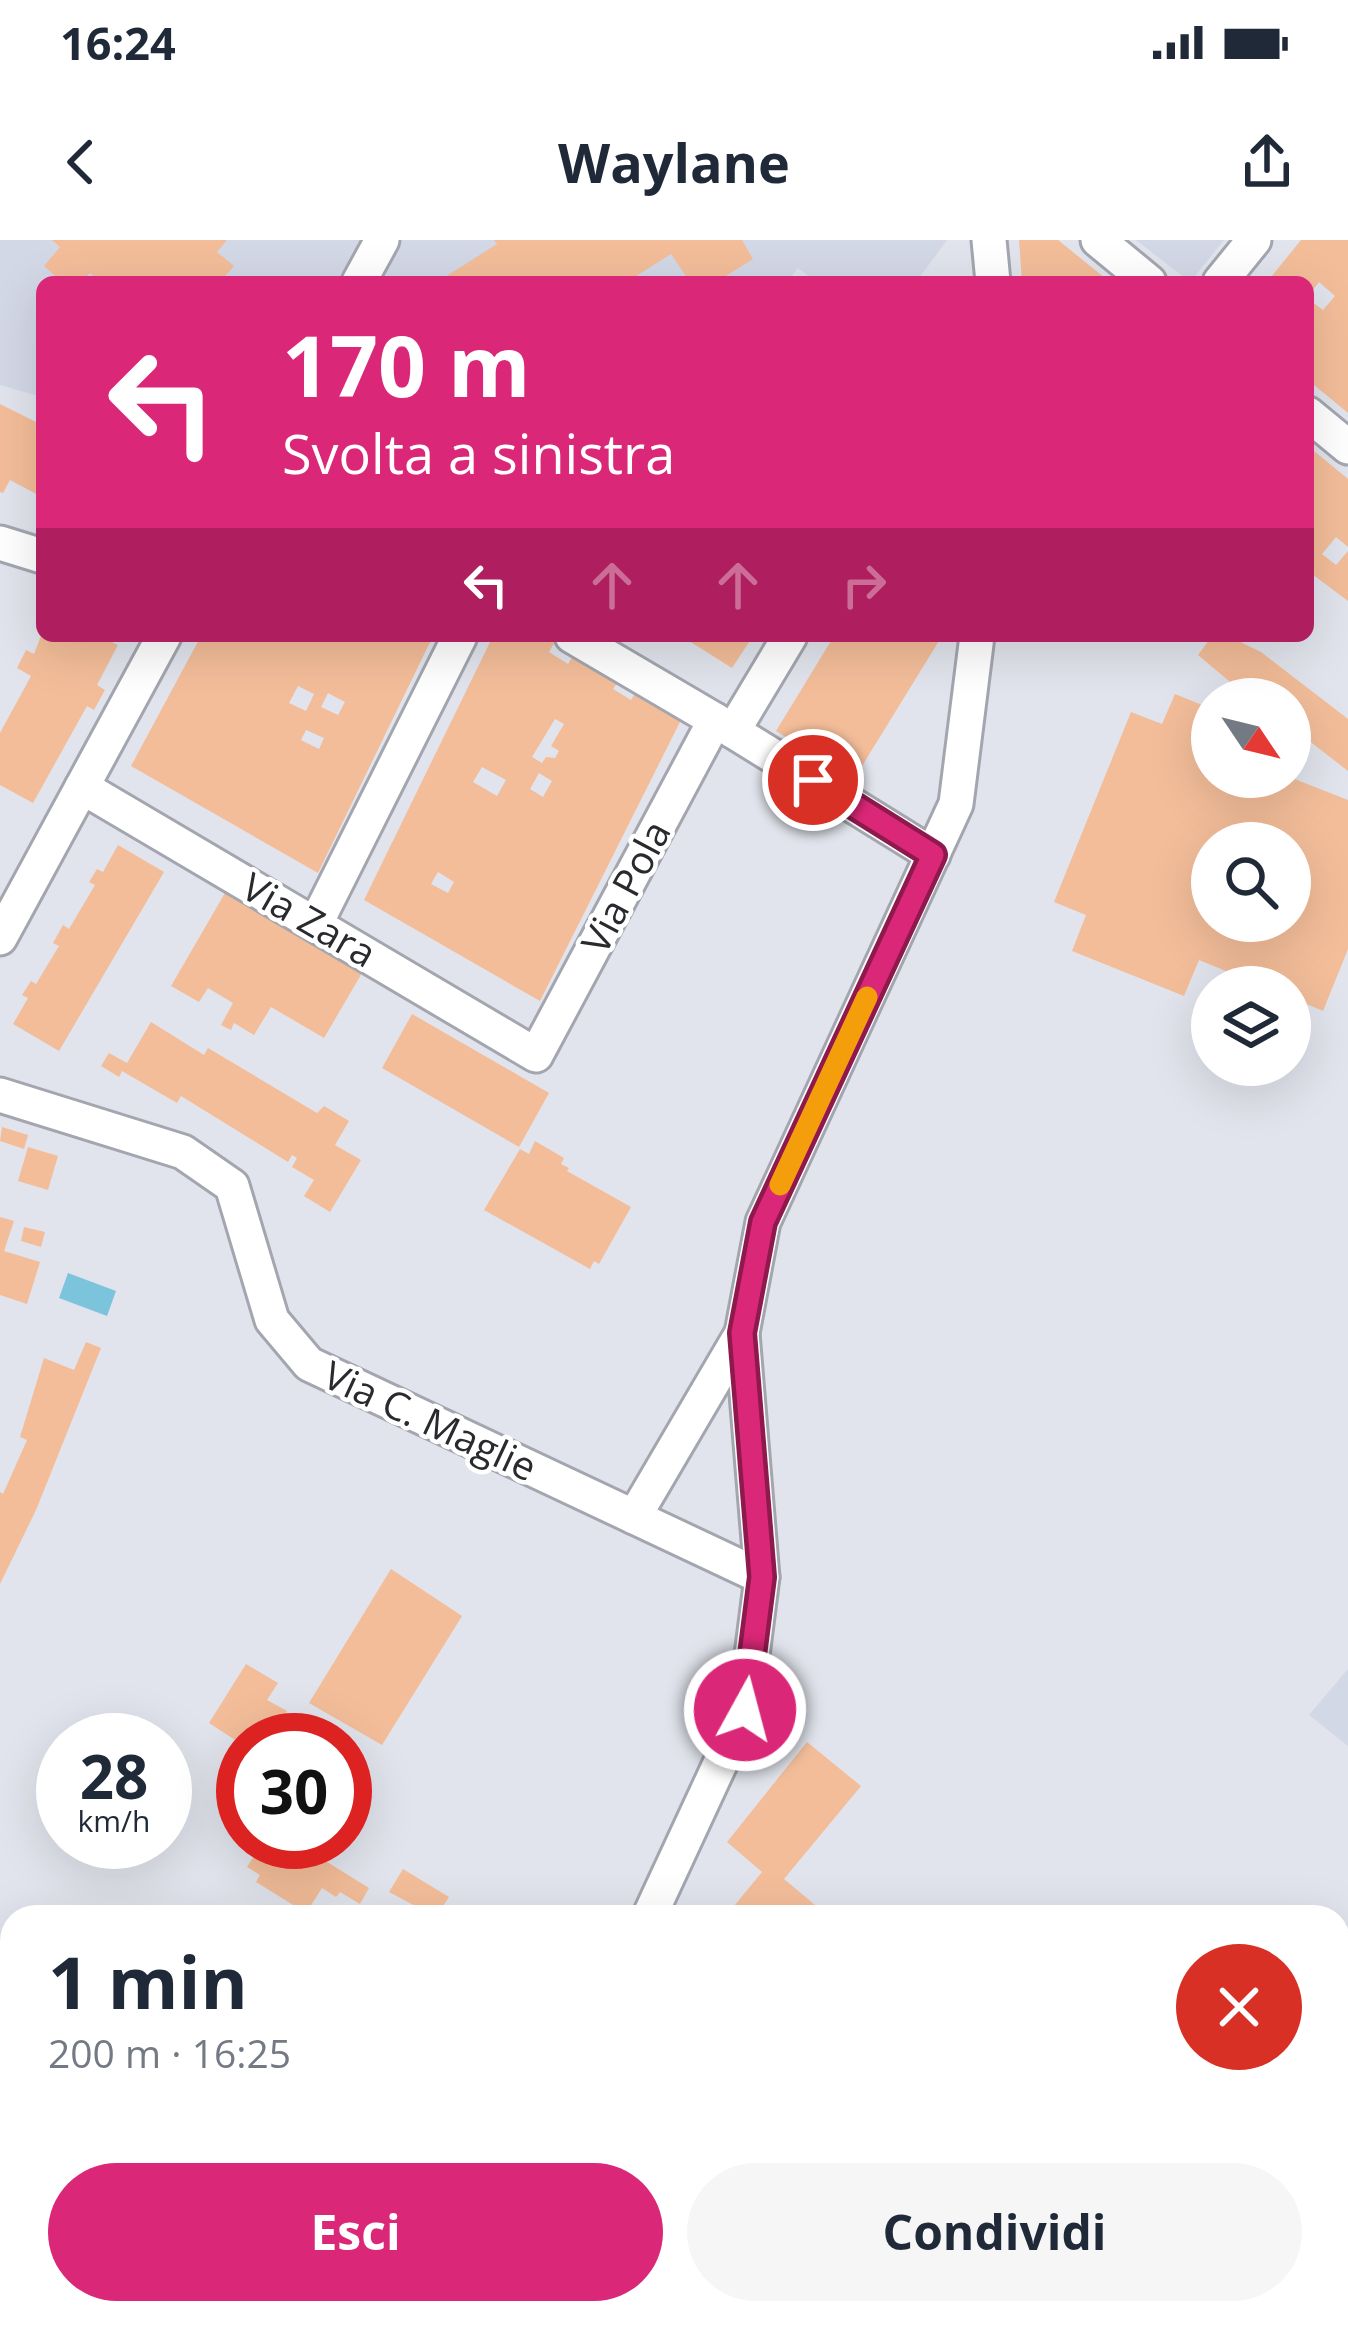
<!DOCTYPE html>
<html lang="it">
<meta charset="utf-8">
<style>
:root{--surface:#fff;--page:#f6f6f7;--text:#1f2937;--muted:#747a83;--accent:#db2777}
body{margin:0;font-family:"Open Sans",sans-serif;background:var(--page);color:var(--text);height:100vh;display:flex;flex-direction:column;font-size:45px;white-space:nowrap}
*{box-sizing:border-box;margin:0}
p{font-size:39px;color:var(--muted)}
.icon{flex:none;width:66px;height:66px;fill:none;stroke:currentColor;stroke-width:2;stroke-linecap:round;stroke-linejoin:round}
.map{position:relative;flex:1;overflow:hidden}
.drawer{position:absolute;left:0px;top:1665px;width:1350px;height:420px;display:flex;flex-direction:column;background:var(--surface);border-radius:36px 36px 0 0;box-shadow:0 12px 48px #0002}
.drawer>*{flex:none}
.hud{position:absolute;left:36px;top:36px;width:1278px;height:366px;border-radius:18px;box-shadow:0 12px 48px #0002;background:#db2777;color:#fff;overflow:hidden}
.needle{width:78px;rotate:125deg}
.tools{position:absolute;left:1191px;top:438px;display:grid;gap:24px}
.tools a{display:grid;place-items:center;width:120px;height:120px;border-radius:50%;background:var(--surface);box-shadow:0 12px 48px #0002;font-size:60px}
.speed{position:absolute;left:36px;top:1473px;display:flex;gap:24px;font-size:60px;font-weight:700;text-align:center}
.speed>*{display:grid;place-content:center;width:156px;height:156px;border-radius:50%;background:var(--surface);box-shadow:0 12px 48px #0002;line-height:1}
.speed small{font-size:30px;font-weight:400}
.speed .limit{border:18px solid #d22;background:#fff;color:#111}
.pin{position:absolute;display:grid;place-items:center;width:102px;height:102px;color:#fff;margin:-51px;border:6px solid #fff;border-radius:50%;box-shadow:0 3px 12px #0007}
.me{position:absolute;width:132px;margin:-66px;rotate:7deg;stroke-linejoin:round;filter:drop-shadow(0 0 9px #0008)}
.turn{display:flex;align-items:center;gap:42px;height:252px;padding:0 48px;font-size:54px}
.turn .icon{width:156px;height:156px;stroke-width:2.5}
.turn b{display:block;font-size:84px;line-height:102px}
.lanes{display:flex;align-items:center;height:114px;padding:0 48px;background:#0003;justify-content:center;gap:60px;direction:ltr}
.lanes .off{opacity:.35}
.round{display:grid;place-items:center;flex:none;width:126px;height:126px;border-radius:63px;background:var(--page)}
.summary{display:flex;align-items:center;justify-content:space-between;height:204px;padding:0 48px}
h1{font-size:72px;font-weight:700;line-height:90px}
.primary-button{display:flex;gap:24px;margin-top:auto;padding:24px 48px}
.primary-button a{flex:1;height:138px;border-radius:72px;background:var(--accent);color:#fff;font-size:48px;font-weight:700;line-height:138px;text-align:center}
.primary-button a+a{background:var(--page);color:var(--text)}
.status{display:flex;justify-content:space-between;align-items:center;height:84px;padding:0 60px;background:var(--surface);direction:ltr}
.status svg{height:33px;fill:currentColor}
header{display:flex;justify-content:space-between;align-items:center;height:156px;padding:0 48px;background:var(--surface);font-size:54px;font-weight:700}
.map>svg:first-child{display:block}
</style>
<div class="status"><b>16:24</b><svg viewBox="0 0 49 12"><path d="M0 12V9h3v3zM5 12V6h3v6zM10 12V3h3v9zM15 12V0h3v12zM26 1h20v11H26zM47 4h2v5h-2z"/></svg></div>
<header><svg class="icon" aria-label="back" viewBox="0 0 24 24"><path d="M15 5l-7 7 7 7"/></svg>Waylane<svg class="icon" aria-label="share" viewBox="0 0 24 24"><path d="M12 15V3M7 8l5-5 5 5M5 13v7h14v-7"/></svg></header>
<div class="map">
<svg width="1348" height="2085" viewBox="0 0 1348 2085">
<rect width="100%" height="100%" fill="#e1e4ec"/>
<g fill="#d3d8e7">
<path d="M0 0H360L337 42H42V157L0 145Z"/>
<path d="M402 0H947L916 42H816L798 28 787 42H379Z"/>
<path d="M1136 0H1224L1190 42Z"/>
<path d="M1348 1429V1506L1309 1475Z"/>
</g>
<path fill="#7cc3dc" d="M68 1033 116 1051 107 1076 59 1058Z"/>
<g fill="#f3bd99" fill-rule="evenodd">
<path d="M52 0H227L217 12 234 26 220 42H100L90 33 81 42H62L44 26 60 7Z"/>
<path d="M494 0H742L753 19 716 42H690L671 14 627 42H437L497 4Z"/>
<path d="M1019 0H1058L1110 42H1022Z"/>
<path d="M1301 0H1348V173L1308 140V65L1311 61 1323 70 1335 56 1319 42 1308 56V42H1267Z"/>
<path d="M0 164 38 183 42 175V257L10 240 3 253 0 252Z"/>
<path d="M1308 206 1348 239V307L1336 297 1322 314 1336 325 1348 311V361L1308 331V293L1313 287 1308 282Z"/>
<path d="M41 396H99L118 405 97 445 105 450 94 470 87 466 33 563 0 545V493L31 436 17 428 26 410 34 414Z"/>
<path d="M201 396H433L318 633 131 526ZM298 446 314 454 306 471 289 463ZM328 453 345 462 338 475 321 467ZM306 490 324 498 319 509 301 500Z"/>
<path d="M493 396H543L554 403 549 412 568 424 574 414 619 440 613 449 631 460 637 450 683 476 540 761 364 660ZM555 479 564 484 551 506 559 511 555 518 546 517 542 523 532 517ZM482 527 506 540 497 556 473 542ZM539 533 552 541 543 557 530 549ZM438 632 454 642 448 653 431 644Z"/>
<path d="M681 396H753L732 428Z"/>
<path d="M834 396H942L854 539 776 491Z"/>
<path d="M1212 396H1228L1261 412 1348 479V531L1308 500 1292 538 1348 560V709L1323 771 1290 757V747H1265L1199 720 1184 756 1072 711 1086 675 1054 662 1131 472 1162 484 1175 454 1212 469V537H1290V459H1240L1242 452 1198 415ZM1212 603H1290V681H1212Z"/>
<path d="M118 605 164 632 59 811 13 784 28 758 22 755 31 741 36 744 59 706 53 703 63 685 69 689 95 645 89 642 97 629 103 632Z"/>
<path d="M225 653 362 733 324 798 271 767 254 795 234 783 231 790 221 785 233 763 208 748 199 762 171 746Z"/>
<path d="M412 774 549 853 519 907 382 828Z"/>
<path d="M151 782 204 815 208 808 317 873 324 866 349 881 335 905 361 920 330 972 304 956 314 940 292 927 297 918 292 915 288 922 181 856 177 863 122 831 119 837 101 826 109 813 127 823Z"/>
<path d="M2 887 28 895 24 909 0 901Z"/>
<path d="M535 901 564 918 561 924 569 928 567 931 631 967 599 1024 594 1021 590 1029 484 970 520 909 529 914Z"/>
<path d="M28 907 58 916 48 950 18 941Z"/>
<path d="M0 977 14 981 4 1011 40 1022 27 1064 0 1055Z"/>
<path d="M24 987 45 992 41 1007 21 1001Z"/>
<path d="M86 1102 101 1108 36 1270 0 1344V1252L3 1254 27 1200 20 1197 44 1118 74 1130Z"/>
<path d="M391 1329 462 1376 382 1505 309 1463Z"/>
<path d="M246 1424 278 1443 267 1460 287 1471 268 1500H243V1505L209 1483Z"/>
<path d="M807 1502 861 1546 784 1639 821 1670 816 1677H725L762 1632 727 1602Z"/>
<path d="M263 1602H295L369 1648 360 1664 340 1652 336 1657 322 1648 306 1673 256 1642 260 1635 247 1627Z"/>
<path d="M403 1629 449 1657 436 1677 389 1652Z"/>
<path d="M1348 1830V1980L1338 1972V1843Z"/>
<path d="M1338 2009 1348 2017V2085H1141L1151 2073H1338Z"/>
<path d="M182 2073H237L257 2085H186L178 2080Z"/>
<path d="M542 2073H603L597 2085H536Z"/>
</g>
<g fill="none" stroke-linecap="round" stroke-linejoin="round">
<g stroke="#a3a6ae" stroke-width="39">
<g id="minor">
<path d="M989 0 993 42"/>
<path d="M1098 0 1149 42"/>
<path d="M359 42 382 0"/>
<path d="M1220 42 1254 0"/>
<path d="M1308 174 1348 207"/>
<path d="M0 303 42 316"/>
<path d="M572 396 715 480 933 615"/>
<path d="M733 491 790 396"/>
<path d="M82 547 536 815 715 480"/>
<path d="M316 683 460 396"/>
<path d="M0 698 164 396"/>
<path d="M0 855 183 912 232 946 272 1080 309 1124 762 1337"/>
<path d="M634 1277 742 1093"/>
<path d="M649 1677 745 1470 762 1337 742 1093 763 982 956 564 977 396"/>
<path d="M1338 1804 1348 1791"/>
<path d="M897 2073 915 2085"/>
<path d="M452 2085 458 2073"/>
<path d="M1109 2085 1119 2073"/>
</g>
</g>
<use href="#minor" stroke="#fff" stroke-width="33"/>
</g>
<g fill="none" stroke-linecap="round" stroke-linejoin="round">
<g stroke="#8e194d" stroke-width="30">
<path id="route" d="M745 1470 762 1337 742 1093 763 982 933 615 813 540"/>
</g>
<use href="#route" stroke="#db2777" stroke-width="21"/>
<path stroke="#f59e0b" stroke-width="21" d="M780 945 867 757"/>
</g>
<g text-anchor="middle" stroke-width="9" stroke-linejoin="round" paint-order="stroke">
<g font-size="39" fill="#292a2d" stroke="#fff">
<text transform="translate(626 647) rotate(-62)" y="14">Via Pola</text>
<text transform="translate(309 680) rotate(30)" y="14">Via Zara</text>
<text transform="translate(430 1181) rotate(25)" y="14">Via C. Maglie</text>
</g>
</g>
</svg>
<div class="tools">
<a><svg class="needle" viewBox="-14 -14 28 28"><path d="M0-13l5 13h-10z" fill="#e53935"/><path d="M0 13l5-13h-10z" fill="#747a83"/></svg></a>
<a><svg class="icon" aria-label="search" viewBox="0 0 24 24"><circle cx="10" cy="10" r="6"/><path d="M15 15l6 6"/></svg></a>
<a><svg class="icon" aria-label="layers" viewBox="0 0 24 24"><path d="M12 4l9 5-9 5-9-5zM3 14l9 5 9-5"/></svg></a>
</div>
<div class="speed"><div>28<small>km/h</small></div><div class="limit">30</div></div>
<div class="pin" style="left:813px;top:540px;background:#d93025"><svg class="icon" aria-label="arrive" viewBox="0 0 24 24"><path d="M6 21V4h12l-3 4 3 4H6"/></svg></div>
<svg class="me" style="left:745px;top:1470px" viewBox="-20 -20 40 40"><circle r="17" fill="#db2777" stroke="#fff" stroke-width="3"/><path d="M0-11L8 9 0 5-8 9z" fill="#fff"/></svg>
<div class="hud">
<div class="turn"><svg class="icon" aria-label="left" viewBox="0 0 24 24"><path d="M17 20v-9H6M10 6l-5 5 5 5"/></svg><div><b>170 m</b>Svolta a sinistra</div></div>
<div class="lanes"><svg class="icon" aria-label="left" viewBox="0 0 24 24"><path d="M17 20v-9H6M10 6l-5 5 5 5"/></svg><svg class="icon off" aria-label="ahead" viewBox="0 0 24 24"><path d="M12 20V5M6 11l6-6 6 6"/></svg><svg class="icon off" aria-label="ahead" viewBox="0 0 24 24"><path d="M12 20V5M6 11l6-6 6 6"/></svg><svg class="icon off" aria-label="right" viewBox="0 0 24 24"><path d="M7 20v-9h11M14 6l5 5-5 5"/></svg></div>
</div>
<section class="drawer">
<div class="summary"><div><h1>1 min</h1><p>200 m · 16:25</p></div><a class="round" style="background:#d93025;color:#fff"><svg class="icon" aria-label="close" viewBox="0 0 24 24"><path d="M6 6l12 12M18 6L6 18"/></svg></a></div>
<div class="primary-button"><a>Esci</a><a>Condividi</a></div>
</section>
</div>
